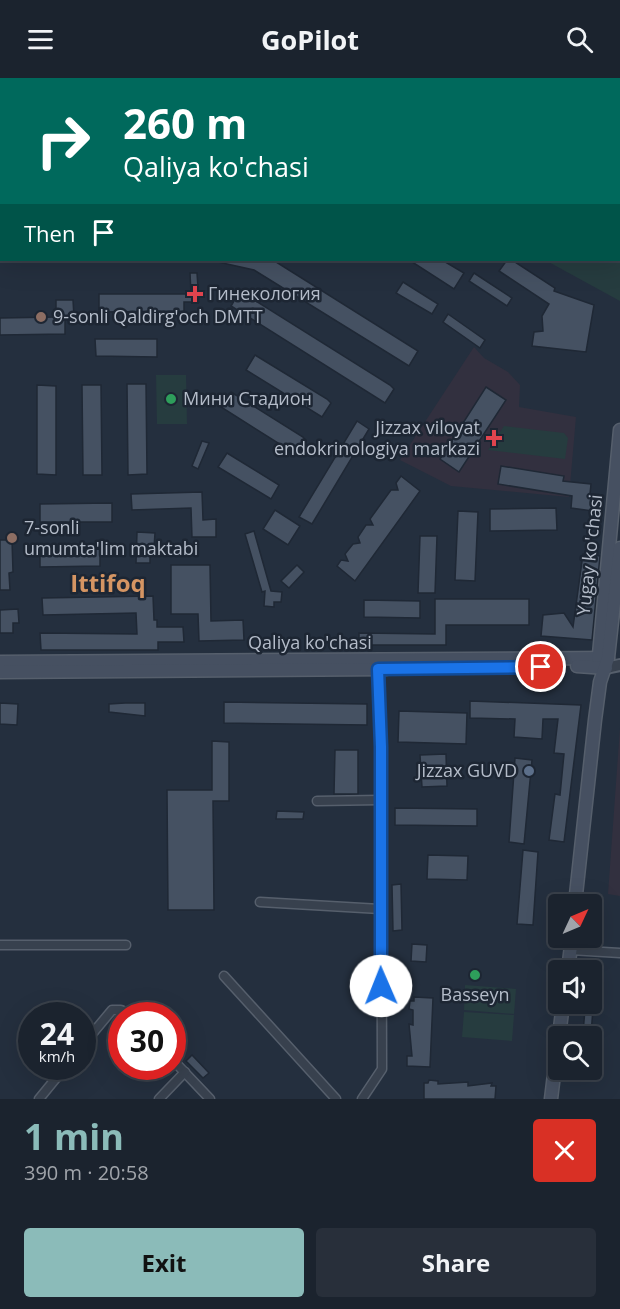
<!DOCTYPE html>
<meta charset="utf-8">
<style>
:root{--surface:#1b232e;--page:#282f3a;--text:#f1f3f6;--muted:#a0a4aa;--line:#39404a;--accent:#8bbbb9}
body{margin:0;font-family:"Open Sans",sans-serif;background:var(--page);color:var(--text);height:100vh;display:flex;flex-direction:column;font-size:22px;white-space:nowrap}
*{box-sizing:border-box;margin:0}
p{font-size:20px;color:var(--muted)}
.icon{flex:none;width:33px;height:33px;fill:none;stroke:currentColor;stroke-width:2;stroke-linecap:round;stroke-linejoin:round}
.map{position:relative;height:1021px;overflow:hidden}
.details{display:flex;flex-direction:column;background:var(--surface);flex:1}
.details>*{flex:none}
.hud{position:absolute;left:0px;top:0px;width:621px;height:183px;box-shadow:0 6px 24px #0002,0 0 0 2px var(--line);background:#00695c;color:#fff;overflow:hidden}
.needle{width:39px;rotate:46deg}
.tools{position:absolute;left:548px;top:816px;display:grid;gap:12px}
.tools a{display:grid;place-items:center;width:54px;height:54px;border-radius:6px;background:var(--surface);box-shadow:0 6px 24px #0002,0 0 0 2px var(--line);font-size:30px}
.speed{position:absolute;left:18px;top:924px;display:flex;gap:12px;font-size:30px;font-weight:700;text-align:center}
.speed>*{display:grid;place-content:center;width:78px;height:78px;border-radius:50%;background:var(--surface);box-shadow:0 6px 24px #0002,0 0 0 2px var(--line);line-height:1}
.speed small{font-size:15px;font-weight:400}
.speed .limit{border:9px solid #d22;background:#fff;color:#111}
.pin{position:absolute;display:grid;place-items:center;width:51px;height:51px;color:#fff;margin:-26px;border:3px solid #fff;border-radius:50%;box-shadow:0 2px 6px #0007}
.me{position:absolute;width:66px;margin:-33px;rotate:359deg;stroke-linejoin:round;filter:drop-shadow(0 0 4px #0008)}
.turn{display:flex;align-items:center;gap:21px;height:126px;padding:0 24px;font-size:27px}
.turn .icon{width:78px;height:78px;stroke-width:2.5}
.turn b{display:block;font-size:42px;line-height:51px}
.then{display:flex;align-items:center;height:57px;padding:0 24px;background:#0003;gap:12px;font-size:22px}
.round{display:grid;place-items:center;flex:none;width:63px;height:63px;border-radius:6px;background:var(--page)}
.head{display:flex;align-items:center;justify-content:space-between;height:102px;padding:0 24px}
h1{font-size:36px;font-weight:700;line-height:45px;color:var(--accent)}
.primary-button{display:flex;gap:12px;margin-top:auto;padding:12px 24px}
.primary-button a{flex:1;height:69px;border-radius:6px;background:var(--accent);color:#111;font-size:24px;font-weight:700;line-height:69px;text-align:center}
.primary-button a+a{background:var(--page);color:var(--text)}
header{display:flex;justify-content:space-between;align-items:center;height:78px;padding:0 24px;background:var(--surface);font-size:27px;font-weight:700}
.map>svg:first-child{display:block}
</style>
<header><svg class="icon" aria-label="menu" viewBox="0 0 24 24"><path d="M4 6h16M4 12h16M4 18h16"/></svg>GoPilot<svg class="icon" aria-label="search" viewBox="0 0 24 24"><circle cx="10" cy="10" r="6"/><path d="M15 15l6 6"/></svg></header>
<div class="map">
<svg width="620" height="1021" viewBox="0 0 620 1021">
<rect width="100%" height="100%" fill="#242f3e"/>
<g fill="#32303f">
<path d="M474 269 484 280 508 294 520 307 519 329 576 339 569 419 451 408 400 382Z"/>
<path d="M620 650V818L608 816Z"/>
</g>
<g fill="#263c3f">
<path d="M620 36V223L545 182H620Z"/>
<path d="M156 297H186L187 346H157Z"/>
<path d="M504 348 564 355 568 360 565 381 488 372Z"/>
<path d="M465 907 516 911 514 936 464 932Z"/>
<path d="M464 934 514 937 512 963 462 959Z"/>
</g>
<g fill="#455162" stroke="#1f2835" stroke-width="1.5">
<path d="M218 182H273L418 273 409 288 254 192 218 184Z"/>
<path d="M409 182H442L464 195 454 211Z"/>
<path d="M507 182H512L555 210 554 213 594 227 586 274 532 268 534 254 543 253 542 238 549 226 499 193Z"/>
<path d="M190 195H197L199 224H184V233L99 234V216H191Z"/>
<path d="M474 195 512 220 507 228 469 203Z"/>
<path d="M403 204 438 226 432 236 396 215Z"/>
<path d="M240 213 390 307 394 311 385 325 231 228Z"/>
<path d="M56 222H73L74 239H65V256L0 257V240L56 239Z"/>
<path d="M448 236 485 262 480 270 443 244Z"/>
<path d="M95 261H157V279L96 278Z"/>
<path d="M255 277 327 321 331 325 322 339 246 292Z"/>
<path d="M127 306H146L147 396 128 397Z"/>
<path d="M37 307 56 308V397L37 396Z"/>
<path d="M82 307H101L102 397H83Z"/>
<path d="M486 309 506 322 459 394 440 381Z"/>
<path d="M231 314 303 359 306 363 297 377 221 329Z"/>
<path d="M357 343 369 351 312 446 299 439Z"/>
<path d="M202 363 209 365 198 391 192 388Z"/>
<path d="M227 375 279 407 271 421 218 389Z"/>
<path d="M501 388 564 398 563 403 591 406 590 416 602 417 600 434 571 430 572 418 498 406Z"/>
<path d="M401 398 420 413 355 503 337 488 341 482 348 483 345 476 353 466 360 465 358 459 366 447H373L370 441 391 412H398L396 405Z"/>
<path d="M202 414 203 442 216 441V459H192L191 430 132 432 131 416Z"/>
<path d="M112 425V444H40V426Z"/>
<path d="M556 430 557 452 490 453V431Z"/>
<path d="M275 432 300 448 288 467 263 451Z"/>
<path d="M458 433 478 434 475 503 455 502Z"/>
<path d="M254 453 271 513 282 514 281 524H274V529L264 528 265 513 262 514 245 456Z"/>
<path d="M137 454 155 455 154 470 150 469V485H136Z"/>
<path d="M420 458H437L435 515H418Z"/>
<path d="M0 462H12L13 494 9 495 10 512H0Z"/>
<path d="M100 471V488L40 489V472Z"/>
<path d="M583 476 600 478 592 562 541 558 543 537 564 535 573 549Z"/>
<path d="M171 487H210L211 543 243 542 244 562 199 563 198 536H171Z"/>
<path d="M297 487 304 494 289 510 281 503Z"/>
<path d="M153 518 154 542H157V549H183L184 564H158V572H41L40 555 137 556 136 535 43 537 42 520Z"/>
<path d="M435 521H529V547H446V567H359V555L435 556Z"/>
<path d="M364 522 420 523V540L364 539Z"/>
<path d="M18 531 19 545H13V555H0V532Z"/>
<path d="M470 623 581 627 564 764 549 762 555 716 560 717 564 676 554 675 558 641H543L542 661 514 659 515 641 470 640Z"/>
<path d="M224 624 367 626V647L224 645Z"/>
<path d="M0 625 18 626 17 647 0 646Z"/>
<path d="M125 625H145V638L109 634V626Z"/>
<path d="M399 633 467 635 466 666 398 664Z"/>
<path d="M212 663 229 664V723H213L214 832H168L167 712H212Z"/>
<path d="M335 672H358V716H334Z"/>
<path d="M446 676 447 708 422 709 420 677Z"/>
<path d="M515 680 532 682 524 766 509 764Z"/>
<path d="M395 730 477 731V748L395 747Z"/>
<path d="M277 733 304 734 303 741H276Z"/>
<path d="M523 772 538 774 533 847 517 846Z"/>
<path d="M428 777 468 778 467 802 427 801Z"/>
<path d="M401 806 402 852 393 853 392 807Z"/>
<path d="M412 866 427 867 426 884 411 883Z"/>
<path d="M414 919 433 920 430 989 407 988V978H412L409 946 413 947V932L409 931 410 923H414Z"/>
<path d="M585 931H593L591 956 583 955Z"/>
<path d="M192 977 209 995 203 1000 186 983Z"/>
<path d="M429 1002 438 1003V1006L468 1004V1008L492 1005 491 1008H496L495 1021H424V1005H428Z"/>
</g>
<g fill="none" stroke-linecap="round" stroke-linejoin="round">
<g stroke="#565f6c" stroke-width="11">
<g id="minor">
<path d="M317 723 380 722"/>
<path d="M260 824 380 831"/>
<path d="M0 867H126"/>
<path d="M570 872 620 875"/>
<path d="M224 898 336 1021"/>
<path d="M82 968 112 932H121L133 938"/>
<path d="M172 981 210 1021"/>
<path d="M39 1021 66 988"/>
<path d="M159 1021 185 994"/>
<path d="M362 1021 382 991 381 669 378 591"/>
</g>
</g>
<g stroke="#565f6c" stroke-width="14">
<path id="tertiary" d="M606 590 620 587"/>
</g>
<g stroke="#565f6c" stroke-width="15">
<g id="secondary">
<path d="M0 584 608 580"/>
<path d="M598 587 620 352"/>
<path d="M577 588 606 590"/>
<path d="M0 594 386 591"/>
<path d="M575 826 595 642 600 604 608 580 620 470"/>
<path d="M568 892 572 860"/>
<path d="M559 958 563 926"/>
<path d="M551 1021 558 964"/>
</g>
</g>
<use href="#minor" stroke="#38414e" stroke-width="8"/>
<use href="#tertiary" stroke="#38414e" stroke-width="10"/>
<use href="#secondary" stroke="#465061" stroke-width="12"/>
</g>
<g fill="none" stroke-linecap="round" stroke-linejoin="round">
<g stroke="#114b97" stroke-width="15">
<path id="route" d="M381 908V669L378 591 541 589"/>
</g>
<use href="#route" stroke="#1a73e8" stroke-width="10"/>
</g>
<g fill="#e0444e" stroke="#1d2633" stroke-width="2">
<path d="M192 207h6v6h6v6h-6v6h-6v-6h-6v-6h6z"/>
<path d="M491 351h6v6h6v6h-6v6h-6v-6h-6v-6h6z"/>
</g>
<g fill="#8d6e63" stroke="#1d2633" stroke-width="2">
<circle cx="41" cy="239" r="6"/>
<circle cx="12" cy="460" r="6"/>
</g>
<g fill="#2e9e5b" stroke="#1d2633" stroke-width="2">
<circle cx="171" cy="321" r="6"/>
<circle cx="475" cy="897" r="6"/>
</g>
<circle fill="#5c6f8a" stroke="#1d2633" stroke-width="2" cx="529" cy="693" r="6"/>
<g text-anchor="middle" stroke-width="5" stroke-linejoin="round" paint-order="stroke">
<g font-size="18" fill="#b4bcc9" stroke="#1d2633" text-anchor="start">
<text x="208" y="222">Гинекология</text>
<text x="53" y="245">9-sonli Qaldirg'och DMTT</text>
<text x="183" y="327">Мини Стадион</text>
<text x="480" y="356" text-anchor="end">Jizzax viloyat<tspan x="480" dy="21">endokrinologiya markazi</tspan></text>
<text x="24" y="456">7-sonli<tspan x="24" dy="21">umumta'lim maktabi</tspan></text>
<text x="517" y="699" text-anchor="end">Jizzax GUVD</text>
<text x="475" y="923" text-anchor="middle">Basseyn</text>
</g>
<g font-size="18" fill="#b4bcc9" stroke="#1d2633">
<text transform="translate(590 477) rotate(-84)" y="6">Yugay ko'chasi</text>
<text x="310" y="571">Qaliya ko'chasi</text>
</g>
<g font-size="24" font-weight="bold" fill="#d59563" stroke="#1d2633">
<text x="108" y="514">Ittifoq</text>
</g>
</g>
</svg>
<div class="tools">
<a><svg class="needle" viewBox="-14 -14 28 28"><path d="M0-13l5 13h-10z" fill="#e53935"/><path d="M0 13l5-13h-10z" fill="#a0a4aa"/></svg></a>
<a><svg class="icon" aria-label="sound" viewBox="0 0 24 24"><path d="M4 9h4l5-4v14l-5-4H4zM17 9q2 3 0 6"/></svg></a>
<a><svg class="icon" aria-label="search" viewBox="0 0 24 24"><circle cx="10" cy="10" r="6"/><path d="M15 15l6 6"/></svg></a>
</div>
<div class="speed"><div>24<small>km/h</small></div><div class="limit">30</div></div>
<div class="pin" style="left:541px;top:589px;background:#d93025"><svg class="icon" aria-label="arrive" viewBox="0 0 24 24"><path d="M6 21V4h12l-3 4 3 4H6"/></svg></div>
<svg class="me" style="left:381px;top:908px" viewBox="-20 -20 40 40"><circle r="19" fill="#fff"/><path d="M0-13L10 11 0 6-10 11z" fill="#1a73e8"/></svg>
<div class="hud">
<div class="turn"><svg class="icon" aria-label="right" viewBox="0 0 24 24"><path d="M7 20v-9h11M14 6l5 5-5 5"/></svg><div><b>260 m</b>Qaliya ko'chasi</div></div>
<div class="then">Then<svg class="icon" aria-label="arrive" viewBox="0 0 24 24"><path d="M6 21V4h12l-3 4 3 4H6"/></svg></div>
</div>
</div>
<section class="details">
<div class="head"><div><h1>1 min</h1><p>390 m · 20:58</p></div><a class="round" style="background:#d93025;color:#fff"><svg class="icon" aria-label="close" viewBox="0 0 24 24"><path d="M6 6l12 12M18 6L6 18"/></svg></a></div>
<div class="primary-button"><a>Exit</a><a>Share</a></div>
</section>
